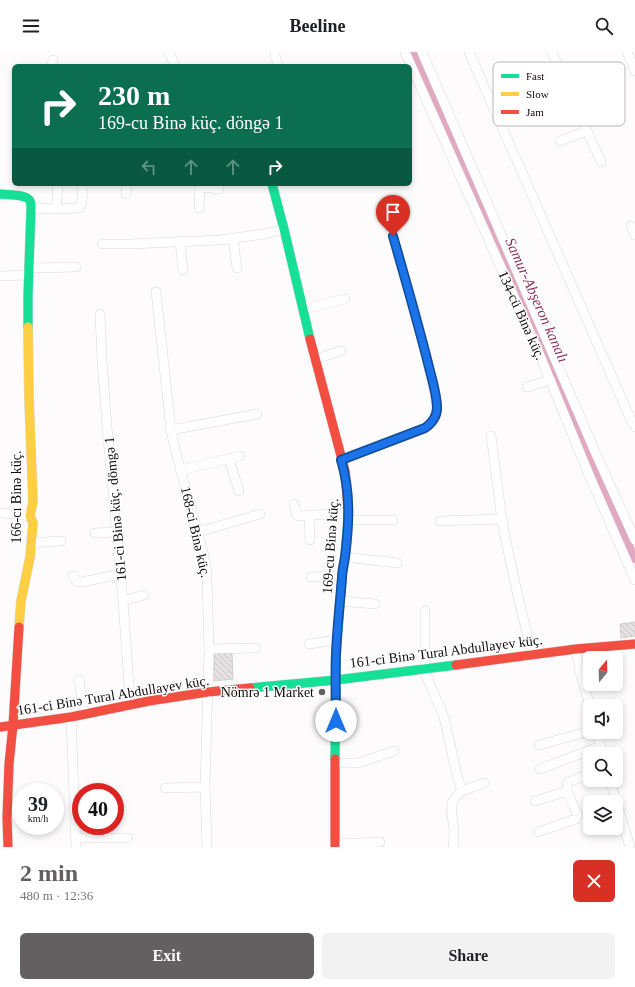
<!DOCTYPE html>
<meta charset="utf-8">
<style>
:root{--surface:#fff;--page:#f2f2f2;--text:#202124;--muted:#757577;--accent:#645f61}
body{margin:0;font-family:Georgia,serif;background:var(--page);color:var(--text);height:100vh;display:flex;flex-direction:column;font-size:15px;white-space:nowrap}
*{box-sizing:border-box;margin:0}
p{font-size:13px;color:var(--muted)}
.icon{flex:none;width:22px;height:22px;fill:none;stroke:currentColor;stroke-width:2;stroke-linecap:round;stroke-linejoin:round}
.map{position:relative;height:795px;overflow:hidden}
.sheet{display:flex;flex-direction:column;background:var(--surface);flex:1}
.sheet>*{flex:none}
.banner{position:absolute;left:12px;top:12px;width:400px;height:122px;border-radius:6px;box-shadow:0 2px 6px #0003;background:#0b6e4f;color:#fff;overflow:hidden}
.needle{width:26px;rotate:19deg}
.fabs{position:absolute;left:583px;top:599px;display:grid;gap:8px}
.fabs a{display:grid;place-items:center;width:40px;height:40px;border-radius:6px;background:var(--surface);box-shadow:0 2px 6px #0003;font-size:20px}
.speed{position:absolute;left:12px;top:731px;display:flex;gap:8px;font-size:20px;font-weight:700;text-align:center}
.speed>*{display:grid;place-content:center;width:52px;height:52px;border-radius:50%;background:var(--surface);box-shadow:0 2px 6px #0003;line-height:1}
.speed small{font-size:10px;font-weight:400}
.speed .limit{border:6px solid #d22;background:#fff;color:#111}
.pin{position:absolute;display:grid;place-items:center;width:34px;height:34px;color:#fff;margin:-41px -17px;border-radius:50% 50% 50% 0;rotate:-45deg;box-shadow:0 0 4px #0007}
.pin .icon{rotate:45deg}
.me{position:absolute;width:44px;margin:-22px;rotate:0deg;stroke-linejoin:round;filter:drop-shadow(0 0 3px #0008)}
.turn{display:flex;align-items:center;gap:14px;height:84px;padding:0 20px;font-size:18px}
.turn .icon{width:52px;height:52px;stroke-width:2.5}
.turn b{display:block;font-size:28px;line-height:34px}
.lanes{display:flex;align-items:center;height:38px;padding:0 20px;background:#0003;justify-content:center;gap:20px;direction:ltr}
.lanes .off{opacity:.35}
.round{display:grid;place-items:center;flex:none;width:42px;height:42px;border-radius:6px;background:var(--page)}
.overview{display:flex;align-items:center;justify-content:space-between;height:68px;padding:0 20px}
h1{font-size:24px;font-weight:700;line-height:30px;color:var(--accent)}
.action{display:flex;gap:8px;margin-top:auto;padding:8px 20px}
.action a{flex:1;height:46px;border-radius:6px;background:var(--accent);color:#fff;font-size:16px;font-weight:700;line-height:46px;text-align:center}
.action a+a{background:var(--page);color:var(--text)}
header{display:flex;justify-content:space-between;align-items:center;height:52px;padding:0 20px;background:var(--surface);font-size:18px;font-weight:700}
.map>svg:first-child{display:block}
</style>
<header><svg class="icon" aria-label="menu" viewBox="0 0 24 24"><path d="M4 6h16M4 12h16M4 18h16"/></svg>Beeline<svg class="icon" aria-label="search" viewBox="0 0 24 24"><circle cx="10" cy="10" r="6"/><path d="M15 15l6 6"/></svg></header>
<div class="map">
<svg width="635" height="795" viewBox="0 0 635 795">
<defs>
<pattern id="building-back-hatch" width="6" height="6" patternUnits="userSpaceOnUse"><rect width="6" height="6" fill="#e7e2e4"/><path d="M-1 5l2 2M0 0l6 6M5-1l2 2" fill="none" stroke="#c5c1c2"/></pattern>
</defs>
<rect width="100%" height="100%" fill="#fdfbfc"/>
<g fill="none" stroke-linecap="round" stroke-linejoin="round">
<path stroke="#e0a8c1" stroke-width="8" d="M413 0 635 507"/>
</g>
<g fill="url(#building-back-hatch)" stroke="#d3ced0">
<path d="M635 570V584L621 586 620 572Z"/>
<path d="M214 601H232L233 627 214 629Z"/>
</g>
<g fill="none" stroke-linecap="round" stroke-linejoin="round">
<g stroke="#dad6d8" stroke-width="10">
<g id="street">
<path d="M169 0 175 14"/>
<path d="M405 0 536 294 589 423 635 528"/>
<path d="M422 0 597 404 635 488"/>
<path d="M469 0 631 368 635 375"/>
<path d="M552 0 601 110"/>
<path d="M627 0 635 19"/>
<path d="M275 3 278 14"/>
<path d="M52 14 53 8"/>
<path d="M560 89 587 79"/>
<path d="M200 135 219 137"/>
<path d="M126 142 127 132"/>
<path d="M31 156 53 157 79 156C84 150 82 139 82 132"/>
<path d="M199 156 200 132"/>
<path d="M56 157 58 132"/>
<path d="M631 174 635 183"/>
<path d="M233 187 237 216"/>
<path d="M180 189 183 218"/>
<path d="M102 192H129L220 188 264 182 284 177"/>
<path d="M29 216 76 215"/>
<path d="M0 224 29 223"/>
<path d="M156 240 171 378 176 401 202 496 206 513 207 526 209 597 205 735 207 795"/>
<path d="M303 257 345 247"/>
<path d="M100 262 102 308 107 375 123 549 129 634 132 652"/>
<path d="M315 307 341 299"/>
<path d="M527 335 550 328"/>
<path d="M171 378 257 362"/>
<path d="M491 384C495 412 498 440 502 468 510 513 521 558 532 602"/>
<path d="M229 407 239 439"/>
<path d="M341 408 425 376 431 372 436 362 437 355 435 341 415 259 388 169"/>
<path d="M181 418 240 404"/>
<path d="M294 452 296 462 298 464 348 461"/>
<path d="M0 461 19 462 30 464"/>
<path d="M309 463 310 488"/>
<path d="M348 468H393"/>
<path d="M440 469 502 467"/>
<path d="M198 480 260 462"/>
<path d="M95 481 117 480"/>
<path d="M31 491 61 489"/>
<path d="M345 505 397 511"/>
<path d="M73 524 77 530H82L120 522"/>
<path d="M311 525 342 524"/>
<path d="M123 549 144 543"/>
<path d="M340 549 375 552"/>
<path d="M425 559V617C428 634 438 647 443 663 451 688 453 715 462 739 459 742 455 745 453 749 449 758 454 769 454 778 454 784 454 789 453 795"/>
<path d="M309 592 337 588"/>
<path d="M209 597 256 596"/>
<path d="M576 597 580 620 590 654"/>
<path d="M79 628 84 662"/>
<path d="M71 665 76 795"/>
<path d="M597 680 603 702"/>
<path d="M539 693 590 679"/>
<path d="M336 711H358L394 699"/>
<path d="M540 717 601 694"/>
<path d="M610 728 630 795"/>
<path d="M165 736 205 735"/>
<path d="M462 739 484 731"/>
<path d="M535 749 567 739"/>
<path d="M538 780 576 767 578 763C574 755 564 738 568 730L590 722"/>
<path d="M76 786H128"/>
<path d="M335 792 380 790"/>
</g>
</g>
<g stroke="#dad6d8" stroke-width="10">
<g id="fast">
<path d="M272 132 284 177 310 287"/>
<path d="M0 142C7 143 27 142 30 149 31 151 31 154 31 156L28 244V275"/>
<path d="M250 636 336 628 456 613"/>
<path d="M335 707 336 604 342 524 345 505 348 468V456"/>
</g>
</g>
<g stroke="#dad6d8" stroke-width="10">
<path id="slow" d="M19 575 21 549 30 505 33 471 30 464 33 450 29 346 28 275"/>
</g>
<g stroke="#dad6d8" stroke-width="10">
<g id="jam">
<path d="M310 287 345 419 348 456"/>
<path d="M456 613 576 597 635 592"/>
<path d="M0 675 71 665 149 649 208 640 250 636"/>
<path d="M8 795 7 765 9 712 13 673 19 575"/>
<path d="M335 795V707"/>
</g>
</g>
<use href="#street" stroke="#fffeff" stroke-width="9"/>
<use href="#fast" stroke="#16e098" stroke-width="9"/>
<use href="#slow" stroke="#ffcf43" stroke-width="9"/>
<use href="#jam" stroke="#f24e42" stroke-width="9"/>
</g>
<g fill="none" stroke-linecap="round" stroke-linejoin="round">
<g stroke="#114b97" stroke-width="10">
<path id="route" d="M336 669C336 647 335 624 336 602 337 577 340 551 342 526 342 519 344 512 345 505 349 473 351 440 341 408L425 376C432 371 437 365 437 356 437 342 431 324 428 311 417 268 405 226 393 184"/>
</g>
<use href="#route" stroke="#1a73e8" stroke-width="7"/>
</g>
<circle fill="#645f61" stroke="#fff" stroke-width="1.5" cx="322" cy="640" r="4"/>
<g text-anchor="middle" stroke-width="3" stroke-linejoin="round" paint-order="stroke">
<g font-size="14" fill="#120b0e" stroke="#fff">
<text transform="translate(522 263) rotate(66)" y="5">134-cü Binə küç.</text>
<text transform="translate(16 445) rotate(-90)" y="5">166-cı Binə küç.</text>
<text transform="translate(115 457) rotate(-95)" y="5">161-ci Binə küç. dömgə 1</text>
<text transform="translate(196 480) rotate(77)" y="5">168-ci Binə küç.</text>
<text transform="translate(330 494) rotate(-86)" y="5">169-cu Binə küç.</text>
<text transform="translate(446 599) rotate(-7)" y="5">161-ci Binə Tural Abdullayev küç.</text>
<text transform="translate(113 643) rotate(-9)" y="5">161-ci Binə Tural Abdullayev küç.</text>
</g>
<g font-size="14" fill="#120b0e" stroke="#fff" text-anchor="end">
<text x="314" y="645">Nömrə 1 Market</text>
</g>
<g font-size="15" font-style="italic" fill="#8c2e5f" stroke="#fff">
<text transform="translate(537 248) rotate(66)" y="5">Samur-Abşeron kanalı</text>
</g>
</g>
<rect x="493" y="10" width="132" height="64" rx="6" fill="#fff" stroke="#b8b6b7" stroke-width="1"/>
<rect x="501" y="22" width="18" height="4" fill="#16e098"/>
<rect x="501" y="40" width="18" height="4" fill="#ffcf43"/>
<rect x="501" y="58" width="18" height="4" fill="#f24e42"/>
<g font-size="11" fill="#120b0e">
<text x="526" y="28">Fast</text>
<text x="526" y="46">Slow</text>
<text x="526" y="64">Jam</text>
</g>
</svg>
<div class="fabs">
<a><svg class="needle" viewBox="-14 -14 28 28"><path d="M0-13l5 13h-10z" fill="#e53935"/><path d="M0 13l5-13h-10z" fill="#757577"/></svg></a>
<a><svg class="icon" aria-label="sound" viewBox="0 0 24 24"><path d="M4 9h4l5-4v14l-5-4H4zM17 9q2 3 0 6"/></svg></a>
<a><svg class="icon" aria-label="search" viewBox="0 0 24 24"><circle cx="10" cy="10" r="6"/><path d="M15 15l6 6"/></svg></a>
<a><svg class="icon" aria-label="layers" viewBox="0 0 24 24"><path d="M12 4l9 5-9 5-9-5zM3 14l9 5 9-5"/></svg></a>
</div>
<div class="speed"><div>39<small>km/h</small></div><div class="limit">40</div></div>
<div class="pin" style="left:393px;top:184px;background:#d93025"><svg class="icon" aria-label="arrive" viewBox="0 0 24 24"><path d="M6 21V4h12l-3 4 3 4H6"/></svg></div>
<svg class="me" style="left:336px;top:669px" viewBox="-20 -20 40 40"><circle r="19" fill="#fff"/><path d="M0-13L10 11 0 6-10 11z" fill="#1a73e8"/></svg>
<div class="banner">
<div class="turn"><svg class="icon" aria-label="right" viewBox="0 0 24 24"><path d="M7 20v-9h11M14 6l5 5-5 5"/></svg><div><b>230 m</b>169-cu Binə küç. döngə 1</div></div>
<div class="lanes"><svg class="icon off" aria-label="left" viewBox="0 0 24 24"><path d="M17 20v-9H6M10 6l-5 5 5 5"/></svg><svg class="icon off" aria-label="ahead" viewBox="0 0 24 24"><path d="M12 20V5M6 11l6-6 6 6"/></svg><svg class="icon off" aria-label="ahead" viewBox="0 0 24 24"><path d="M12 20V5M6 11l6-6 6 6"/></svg><svg class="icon" aria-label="right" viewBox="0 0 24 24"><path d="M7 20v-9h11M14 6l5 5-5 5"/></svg></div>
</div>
</div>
<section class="sheet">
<div class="overview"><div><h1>2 min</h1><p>480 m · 12:36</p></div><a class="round" style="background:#d93025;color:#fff"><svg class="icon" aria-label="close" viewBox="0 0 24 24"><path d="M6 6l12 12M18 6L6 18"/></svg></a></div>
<div class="action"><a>Exit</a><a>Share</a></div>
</section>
